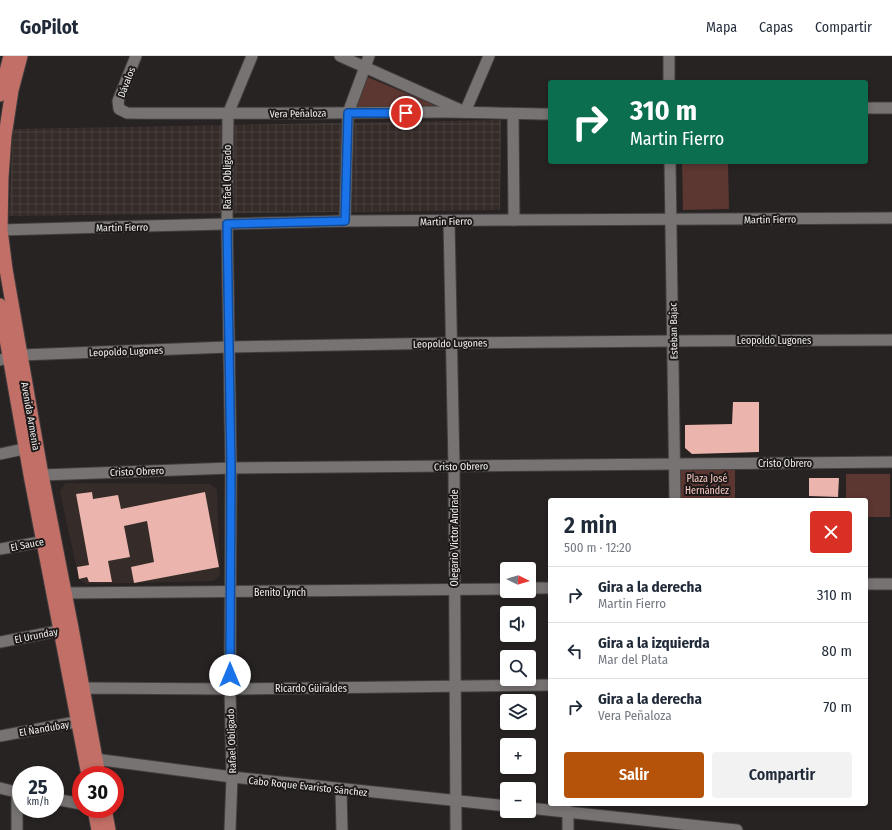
<!DOCTYPE html>
<html lang="es">
<meta charset="utf-8">
<style>
:root{--surface:#fff;--page:#f2f2f3;--text:#1f2937;--muted:#747a83;--line:#e0e1e3;--accent:#b45309}
body{margin:0;font-family:"Fira Sans Condensed",sans-serif;background:var(--page);color:var(--text);height:100vh;display:flex;flex-direction:column;font-size:15px;white-space:nowrap}
*{box-sizing:border-box;margin:0}
p{font-size:13px;color:var(--muted)}
.icon{flex:none;width:22px;height:22px;fill:none;stroke:currentColor;stroke-width:2;stroke-linecap:round;stroke-linejoin:round}
.map{position:relative;flex:1;overflow:hidden}
.sheet{position:absolute;left:548px;top:442px;width:320px;height:308px;display:flex;flex-direction:column;background:var(--surface);border-radius:4px;box-shadow:0 2px 6px #0003}
.sheet>*{flex:none}
.banner{position:absolute;left:548px;top:24px;width:320px;height:84px;border-radius:4px;box-shadow:0 2px 6px #0003;background:#0b6e4f;color:#fff;overflow:hidden}
.needle{width:26px;rotate:95deg}
.tools{position:absolute;left:500px;top:506px;display:grid;gap:8px}
.tools a{display:grid;place-items:center;width:36px;height:36px;border-radius:4px;background:var(--surface);box-shadow:0 2px 6px #0003;font-size:20px}
.speed{position:absolute;left:12px;top:710px;display:flex;gap:8px;font-size:20px;font-weight:700;text-align:center}
.speed>*{display:grid;place-content:center;width:52px;height:52px;border-radius:50%;background:var(--surface);box-shadow:0 2px 6px #0003;line-height:1}
.speed small{font-size:10px;font-weight:400}
.speed .limit{border:6px solid #d22;background:#fff;color:#111}
.pin{position:absolute;display:grid;place-items:center;width:34px;height:34px;color:#fff;margin:-17px;border:2px solid #fff;border-radius:50%;box-shadow:0 1px 4px #0007}
.me{position:absolute;width:44px;margin:-22px;rotate:0deg;stroke-linejoin:round;filter:drop-shadow(0 0 3px #0008)}
.turn{display:flex;align-items:center;gap:14px;height:84px;padding:0 16px;font-size:18px}
.turn .icon{width:52px;height:52px;stroke-width:2.5}
.turn b{display:block;font-size:28px;line-height:34px}
.round{display:grid;place-items:center;flex:none;width:42px;height:42px;border-radius:4px;background:var(--page)}
.summary{display:flex;align-items:center;justify-content:space-between;height:68px;padding:0 16px}
h1{font-size:24px;font-weight:600;line-height:30px}
.cta{display:flex;gap:8px;margin-top:auto;padding:8px 16px}
.cta a{flex:1;height:46px;border-radius:4px;background:var(--accent);color:#fff;font-size:16px;font-weight:600;line-height:46px;text-align:center}
.cta a+a{background:var(--page);color:var(--text)}
ul{padding:0;list-style:none}
li{display:flex;align-items:center;gap:12px;height:56px;padding:0 16px;border-top:1px solid var(--line)}
li div{flex:1}
li b{display:block;font-size:15px}
li em{font-style:normal}
header{display:flex;align-items:center;gap:24px;box-sizing:border-box;height:56px;padding:0 20px;background:var(--surface);border-bottom:1px solid var(--line)}
header strong{font-size:19px}
nav{display:flex;gap:22px;margin-inline-start:auto;font-size:14px}
.map>svg:first-child{display:block}
</style>
<header>
<strong>GoPilot</strong>
<nav><a>Mapa</a><a>Capas</a><a>Compartir</a></nav>
</header>
<div class="map">
<svg width="892" height="774" viewBox="0 0 892 774">
<defs>
<pattern id="industrial-grid" width="8" height="8" patternUnits="userSpaceOnUse"><rect width="8" height="8" fill="#352b29"/><path d="M0 4h8M4 0v8" fill="none" stroke="#49403e"/></pattern>
</defs>
<rect width="100%" height="100%" fill="#272322"/>
<path fill="#352b29" d="M65 427 210 428 217 434 220 519 214 525 86 528 79 523 60 436Z"/>
<path fill="url(#industrial-grid)" d="M501 64 500 154 9 160 13 73Z"/>
<g fill="#5c3631">
<path d="M365 20 446 54 355 52Z"/>
<path d="M682 106H728L729 153 683 154Z"/>
<rect x="680" y="412" width="55" height="32"/>
<path d="M846 418H890V461H866V444H846Z"/>
</g>
<g fill="#ebb4ac">
<path d="M733 346H759V396L692 398 685 392V369L732 368Z"/>
<path d="M809 422H839L838 441 809 440Z"/>
<path d="M92 436 93 443 118 439 121 453 205 436 219 511 134 527 131 511 154 506 147 465 124 470 130 501 108 505 112 526H89L87 521 79 523 77 511 89 509 76 438Z"/>
</g>
<g fill="none" stroke-linecap="round" stroke-linejoin="round">
<g stroke="#423e3e" stroke-width="13">
<g id="minor">
<path d="M136 0 118 45 119 53 127 57C233 58 338 57 444 56 479 56 514 58 550 58"/>
<path d="M340 0 465 56 489 0"/>
<path d="M669 0V26"/>
<path d="M866 52H892"/>
<path d="M513 58 514 164"/>
<path d="M670 106 675 444"/>
<path d="M345 165 348 57 369 0"/>
<path d="M449 165 454 411 456 774"/>
<path d="M0 174C115 171 230 167 345 165 527 163 710 164 892 162"/>
<path d="M0 304 21 299 228 291 451 287 673 285 892 284"/>
<path d="M0 398 33 391"/>
<path d="M35 422 42 419 231 412 892 406"/>
<path d="M0 493 51 484"/>
<path d="M866 528H892"/>
<path d="M529 532H550"/>
<path d="M58 539 65 537 507 533"/>
<path d="M0 586 68 573"/>
<path d="M74 634 83 632 230 633 550 629"/>
<path d="M0 680 86 664"/>
<path d="M88 704 95 703 232 721 507 750"/>
<path d="M0 732 21 737"/>
<path d="M341 734 342 774"/>
<path d="M17 736V774"/>
<path d="M55 743 81 748"/>
<path d="M529 752 737 774"/>
<path d="M230 774 232 721 230 633 231 412 227 168 228 58 252 0"/>
<path d="M568 774V755"/>
</g>
</g>
<g stroke="#423e3e" stroke-width="15">
<g id="major">
<path d="M21 0 12 34 5 80 2 121 1 174 6 213 42 419 72 572 99 719"/>
<path d="M0 39 10 0"/>
<path d="M0 249 31 424 88 719"/>
<path d="M94 753 98 774"/>
<path d="M105 753 109 774"/>
</g>
</g>
<use href="#minor" stroke="#777372" stroke-width="11"/>
<use href="#major" stroke="#c16f67" stroke-width="13"/>
</g>
<g fill="none" stroke-linecap="round" stroke-linejoin="round">
<g stroke="#114b97" stroke-width="10">
<path id="route" d="M230 619 231 412 227 168 345 165 348 57H406"/>
</g>
<use href="#route" stroke="#1a73e8" stroke-width="7"/>
</g>
<g text-anchor="middle" stroke-width="4" stroke-linejoin="round" paint-order="stroke">
<g font-size="10" fill="#f1eeee" stroke="#1d1919">
<text transform="translate(126 26) rotate(-69)" y="4">Dávalos</text>
<text transform="translate(298 57) rotate(-1)" y="4">Vera Peñaloza</text>
<text transform="translate(227 121) rotate(-90)" y="4">Rafael Obligado</text>
<text transform="translate(770 163) rotate(-1)" y="4">Martin Fierro</text>
<text transform="translate(446 165) rotate(-1)" y="4">Martin Fierro</text>
<text transform="translate(122 171) rotate(-1)" y="4">Martin Fierro</text>
<text transform="translate(673 275) rotate(-91)" y="4">Esteban Bajac</text>
<text x="774" y="288">Leopoldo Lugones</text>
<text transform="translate(450 287) rotate(-1)" y="4">Leopoldo Lugones</text>
<text transform="translate(126 295) rotate(-2)" y="4">Leopoldo Lugones</text>
<text transform="translate(31 360) rotate(80)" y="4">Avenida Armenia</text>
<text x="785" y="411">Cristo Obrero</text>
<text transform="translate(461 410) rotate(-1)" y="4">Cristo Obrero</text>
<text transform="translate(137 415) rotate(-2)" y="4">Cristo Obrero</text>
<text transform="translate(454 482) rotate(-90)" y="4">Olegario Victor Andrade</text>
<text transform="translate(27 488) rotate(-11)" y="4">El Sauce</text>
<text x="280" y="540">Benito Lynch</text>
<text transform="translate(36 579) rotate(-11)" y="4">El Urunday</text>
<text x="311" y="636">Ricardo Güiraldes</text>
<text transform="translate(44 672) rotate(-10)" y="4">El Ñandubay</text>
<text transform="translate(231 685) rotate(-92)" y="4">Rafael Obligado</text>
<text transform="translate(308 730) rotate(6)" y="4">Cabo Roque Evaristo Sánchez</text>
</g>
<g font-size="10" fill="#fac9c1" stroke="#1d1919">
<text x="707" y="426">Plaza José<tspan x="707" dy="12">Hernández</tspan></text>
</g>
</g>
</svg>
<div class="tools">
<a><svg class="needle" viewBox="-14 -14 28 28"><path d="M0-13l5 13h-10z" fill="#e53935"/><path d="M0 13l5-13h-10z" fill="#747a83"/></svg></a>
<a><svg class="icon" aria-label="sound" viewBox="0 0 24 24"><path d="M4 9h4l5-4v14l-5-4H4zM17 9q2 3 0 6"/></svg></a>
<a><svg class="icon" aria-label="search" viewBox="0 0 24 24"><circle cx="10" cy="10" r="6"/><path d="M15 15l6 6"/></svg></a>
<a><svg class="icon" aria-label="layers" viewBox="0 0 24 24"><path d="M12 4l9 5-9 5-9-5zM3 14l9 5 9-5"/></svg></a>
<a>+</a>
<a>−</a>
</div>
<div class="speed"><div>25<small>km/h</small></div><div class="limit">30</div></div>
<div class="pin" style="left:406px;top:57px;background:#d93025"><svg class="icon" aria-label="arrive" viewBox="0 0 24 24"><path d="M6 21V4h12l-3 4 3 4H6"/></svg></div>
<svg class="me" style="left:230px;top:619px" viewBox="-20 -20 40 40"><circle r="19" fill="#fff"/><path d="M0-13L10 11 0 6-10 11z" fill="#1a73e8"/></svg>
<div class="banner">
<div class="turn"><svg class="icon" aria-label="right" viewBox="0 0 24 24"><path d="M7 20v-9h11M14 6l5 5-5 5"/></svg><div><b>310 m</b>Martin Fierro</div></div>
</div>
<section class="sheet">
<div class="summary"><div><h1>2 min</h1><p>500 m · 12:20</p></div><a class="round" style="background:#d93025;color:#fff"><svg class="icon" aria-label="close" viewBox="0 0 24 24"><path d="M6 6l12 12M18 6L6 18"/></svg></a></div>
<ul>
<li><svg class="icon" aria-label="right" viewBox="0 0 24 24"><path d="M7 20v-9h11M14 6l5 5-5 5"/></svg><div><b>Gira a la derecha</b><p>Martin Fierro</p></div><em>310 m</em></li>
<li><svg class="icon" aria-label="left" viewBox="0 0 24 24"><path d="M17 20v-9H6M10 6l-5 5 5 5"/></svg><div><b>Gira a la izquierda</b><p>Mar del Plata</p></div><em>80 m</em></li>
<li><svg class="icon" aria-label="right" viewBox="0 0 24 24"><path d="M7 20v-9h11M14 6l5 5-5 5"/></svg><div><b>Gira a la derecha</b><p>Vera Peñaloza</p></div><em>70 m</em></li>
</ul>
<div class="cta"><a>Salir</a><a>Compartir</a></div>
</section>
</div>
